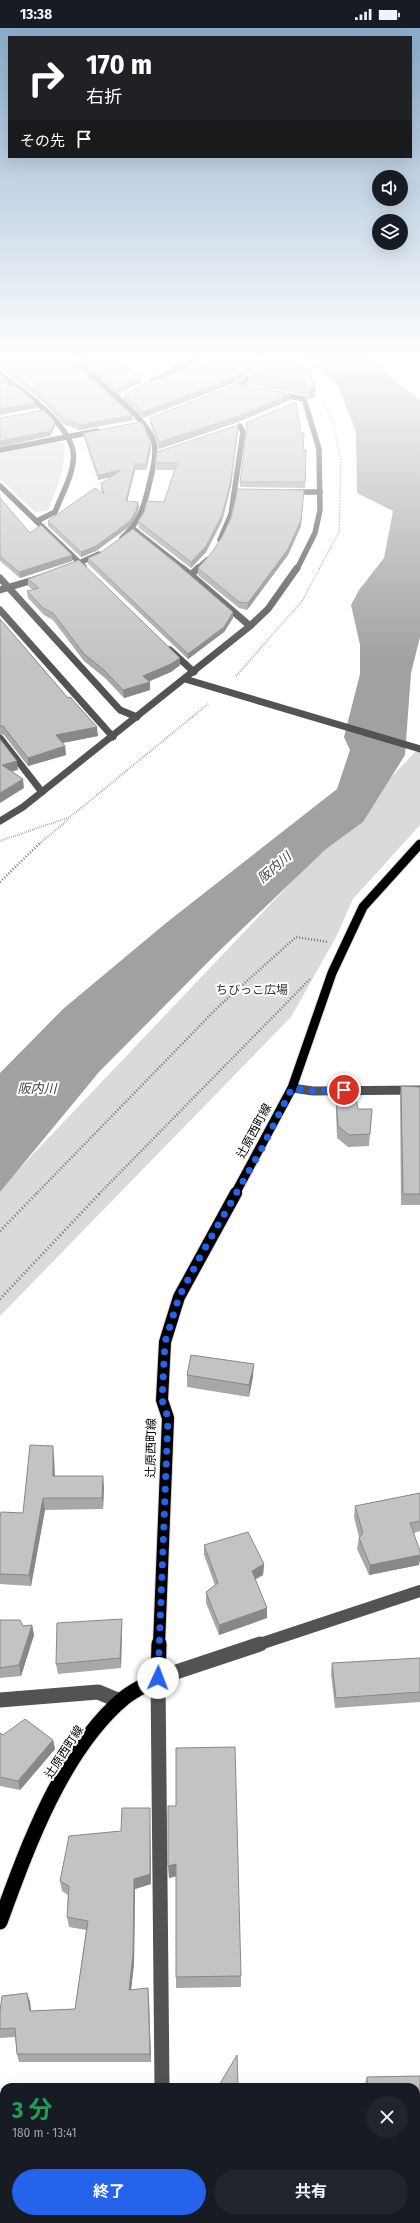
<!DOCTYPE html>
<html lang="ja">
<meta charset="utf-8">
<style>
:root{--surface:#171b24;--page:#20242c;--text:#f1f3f6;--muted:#9ea1a6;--accent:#2563eb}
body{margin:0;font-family:"Fira Sans Condensed","Noto Sans JP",sans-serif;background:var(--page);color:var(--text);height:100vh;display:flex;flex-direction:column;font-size:15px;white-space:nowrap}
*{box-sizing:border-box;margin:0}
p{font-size:13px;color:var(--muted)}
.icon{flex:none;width:22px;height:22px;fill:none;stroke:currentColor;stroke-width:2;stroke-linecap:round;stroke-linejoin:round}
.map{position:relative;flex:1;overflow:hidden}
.drawer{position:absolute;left:0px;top:2055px;width:420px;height:140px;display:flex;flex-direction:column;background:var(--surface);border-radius:12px 12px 0 0;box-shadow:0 4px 16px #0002}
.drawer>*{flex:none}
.top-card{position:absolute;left:8px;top:8px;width:404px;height:122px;border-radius:0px;box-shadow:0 4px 16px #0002;background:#202124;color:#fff;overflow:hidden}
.fabs{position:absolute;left:372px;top:142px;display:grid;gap:8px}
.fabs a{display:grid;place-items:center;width:36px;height:36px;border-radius:50%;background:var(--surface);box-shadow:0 4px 16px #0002;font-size:20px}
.pin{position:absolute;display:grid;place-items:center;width:34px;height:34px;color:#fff;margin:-17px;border:2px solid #fff;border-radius:50%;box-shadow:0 1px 4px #0007}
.me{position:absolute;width:44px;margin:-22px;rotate:2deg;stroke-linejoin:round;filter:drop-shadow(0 0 3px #0008)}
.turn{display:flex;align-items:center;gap:14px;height:84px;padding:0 12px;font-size:18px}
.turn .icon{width:52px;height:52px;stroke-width:2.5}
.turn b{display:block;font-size:28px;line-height:34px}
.then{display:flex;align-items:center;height:38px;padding:0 12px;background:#0003;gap:8px;font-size:15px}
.round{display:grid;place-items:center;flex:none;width:42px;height:42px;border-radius:21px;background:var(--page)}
.head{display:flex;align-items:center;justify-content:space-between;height:68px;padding:0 12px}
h1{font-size:24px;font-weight:700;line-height:30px;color:#1e9e55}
.button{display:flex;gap:8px;margin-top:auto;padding:8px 12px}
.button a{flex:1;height:46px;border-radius:24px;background:var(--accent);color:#fff;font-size:16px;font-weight:700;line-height:46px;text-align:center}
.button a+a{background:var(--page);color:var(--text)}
.status{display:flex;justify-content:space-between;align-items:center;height:28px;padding:0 20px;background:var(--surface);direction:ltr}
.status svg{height:11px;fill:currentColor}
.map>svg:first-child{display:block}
</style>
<div class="status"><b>13:38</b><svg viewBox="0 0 49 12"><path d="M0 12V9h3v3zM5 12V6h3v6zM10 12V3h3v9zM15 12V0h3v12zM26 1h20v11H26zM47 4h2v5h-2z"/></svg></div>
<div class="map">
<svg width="420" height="2195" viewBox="0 0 420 2195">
<rect width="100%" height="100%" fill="#fff"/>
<g fill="#dadada">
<path d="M57 414 64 415C67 440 56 461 48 483L35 484 0 451V425Z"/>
<path d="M416 723 420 724V797L353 871 336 909 291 989 0 1288V1161Z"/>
</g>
<path fill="#a1a1a1" d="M299 327H369L394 352 420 372V609L411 645 405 727 363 794 326 821 216 926 99 1044 0 1164V1045L63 981 166 895 337 761 350 722 344 709 360 646V617L351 577 359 562 384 530 393 483 357 465 356 404 337 355Z"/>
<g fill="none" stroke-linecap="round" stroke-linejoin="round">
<g stroke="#dbdbdb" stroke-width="11">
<path id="major-far2" d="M235 1166 292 1060 332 945 363 879 420 816"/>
</g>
<g stroke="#dbdbdb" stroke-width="14">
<path id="major-far1" d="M159 1617 168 1390 162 1372 165 1314 179 1269 236 1165"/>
</g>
<g stroke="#dbdbdb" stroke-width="17">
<path id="major" d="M0 1894C27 1820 62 1722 124 1670 134 1662 147 1656 158 1650L159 1616"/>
</g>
<path stroke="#757575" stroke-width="1.5" stroke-dasharray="0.5 1" stroke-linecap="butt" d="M319 541 339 504 341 431 333 394 322 371"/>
<g stroke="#757575" stroke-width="2" stroke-dasharray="0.5 1.5" stroke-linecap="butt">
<path d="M236 648 302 573 320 540"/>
<path d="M0 813 70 789 208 676"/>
<path d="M40 815 69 791"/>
</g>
<g stroke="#757575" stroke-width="2.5" stroke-dasharray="1 2" stroke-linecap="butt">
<path d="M0 854 41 814"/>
<path d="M36 1166 218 979 296 909 328 914"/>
<path d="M99 1166 310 951"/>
</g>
<g stroke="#757575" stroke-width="3" stroke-dasharray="1 2.5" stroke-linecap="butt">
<path d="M0 1203 37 1165"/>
<path d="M0 1271 100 1165"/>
</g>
<g stroke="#535353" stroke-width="5.5">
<path d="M67 327C89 346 148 389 154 415 157 428 152 444 149 457 144 479 139 495 122 510"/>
<path d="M0 346C22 362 68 395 73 423 76 442 62 466 55 484L37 493"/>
<path d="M152 354 204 327"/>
<path d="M247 360 238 358 272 333 274 329 271 327"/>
<path d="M277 366 304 371 319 421 320 482 315 505 297 541"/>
<path d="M0 422 97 403"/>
<path d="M0 458 84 539"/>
<path d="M290 464H320"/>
<path d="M133 501 184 541"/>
<path d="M220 512 231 486 243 404 240 398"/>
<path d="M68 540 99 526"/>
<path d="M197 541 207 532"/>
</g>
<g stroke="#535353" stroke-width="7">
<path d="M182 540 191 547"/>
<path d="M198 540 191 547 250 598"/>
<path d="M0 550 120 682 137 689"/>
<path d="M0 562 40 550"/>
<path d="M0 582 113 709"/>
<path d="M170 622 194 644"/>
<path d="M185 651 420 721"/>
<path d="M0 710 42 764"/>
<path d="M0 793 23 779 250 598 268 581 297 540"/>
</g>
<path stroke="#535353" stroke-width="9" d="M292 1060 313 1063 420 1062"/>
<path stroke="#535353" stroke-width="12" d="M257 1617 420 1563"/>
<g stroke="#535353" stroke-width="15">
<path d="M0 1672 98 1664 120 1673"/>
<path d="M162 2059 158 1650 260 1616"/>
<path d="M416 2171H420"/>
<path d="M163 2191V2195"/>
</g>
<use href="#major-far2" stroke="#000" stroke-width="9"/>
<use href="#major-far1" stroke="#000" stroke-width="12"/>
<use href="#major" stroke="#000" stroke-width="15"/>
</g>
<g fill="#a8a8a8">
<path d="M0 327 133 392 79 402 63 396 46 377 20 355 3 343 0 342Z"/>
<path d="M73 327H116L141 354 117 366Z"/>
<path d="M209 327H268V329L294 327 315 369 308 371 305 367 248 356V345L236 354 143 390 124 372V367L216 330Z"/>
<path d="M290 372 238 394 159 421 150 396V390Z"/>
<path d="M246 395 303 422H306L305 460 240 459V454L247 403 246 400Z"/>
<path d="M238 397V403L231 458 222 493 206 524 191 540 139 500 138 493 164 474 175 442H155V435Z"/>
<path d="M84 405 150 415 151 420 146 442H135L127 473 139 479 136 488 130 498 96 523 81 529 48 498V493L102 465 101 461V456L111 449 98 452 84 410Z"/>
<path d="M304 462 301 498 288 527 247 582 239 580 198 547V540Z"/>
<path d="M0 465 1 471 30 505 72 533 20 550 0 533Z"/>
<path d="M88 530 233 590 224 604 188 631 88 536Z"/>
<path d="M28 551 180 637 171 644 149 653 150 662 124 670 105 650 84 633 53 592 44 587 28 570 27 563 33 562 28 558Z"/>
<path d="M0 591 98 708 62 715 65 718 66 727 28 738 4 707 0 706Z"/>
<path d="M401 1058 420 1059V1177H401L400 1069Z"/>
<path d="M336 1071 358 1081 370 1106 369 1118 348 1119 337 1110 336 1083Z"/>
<path d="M187 1347 253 1348 249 1369 187 1359Z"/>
<path d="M54 1429 55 1448 104 1459 103 1481 45 1482 31 1558 0 1556V1489L23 1485Z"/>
<path d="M420 1465V1503L414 1505 419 1537 369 1547 357 1521 359 1510V1509L354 1489 355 1478Z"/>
<path d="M204 1517 264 1536 263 1547 255 1551 267 1590 219 1607 206 1575V1564L215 1557 204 1527Z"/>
<path d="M0 1592 23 1598 32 1597 34 1607 21 1648 0 1650Z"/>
<path d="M122 1601 121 1640 58 1646 56 1636Z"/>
<path d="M420 1630V1674L335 1680 331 1645 332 1635Z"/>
<path d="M0 1705 3 1707 53 1712 55 1721 20 1762 0 1758Z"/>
<path d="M168 1778 241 1948V1959L176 1960V1848L169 1850Z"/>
<path d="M150 1791 151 1856 135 1861 134 1936 131 1962 148 1960 151 2034H19L17 2026 15 2009 0 2010V1983L27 1965 30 1974 31 1983 75 1981 86 1902 69 1899 67 1889 68 1867 62 1863 60 1853 121 1803Z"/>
<path d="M420 2048V2143L416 2142V2059H365V2056L367 2049Z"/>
</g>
<g fill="#888">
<path d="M266 327H268V330L248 344V345L236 354 143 390V384Z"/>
<path d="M141 349V354L117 366V361Z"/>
<path d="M6 350V356L0 357V352Z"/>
<path d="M316 357 315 369 308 371 309 359Z"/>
<path d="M290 366V372L238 394 159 421V414Z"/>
<path d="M36 375 37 380 0 387V381Z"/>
<path d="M132 387 133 392 79 402V397Z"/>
<path d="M55 394V399L50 408 0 419V413Z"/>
<path d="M238 397V403L231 458 222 493 206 524 191 540V534Z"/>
<path d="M150 415 151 420 146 442V436Z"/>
<path d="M135 436V442L126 478V473Z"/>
<path d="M121 442V447L98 452V447Z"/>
<path d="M304 462 301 498 288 527 247 582 248 575Z"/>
<path d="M138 474 139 479 136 488 130 498 96 523 81 529V524Z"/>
<path d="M72 527V533L20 550 19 544Z"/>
<path d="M233 584V590L224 604 188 631V626Z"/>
<path d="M180 630V637L171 644 143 656V648Z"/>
<path d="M150 654V662L124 670 123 662Z"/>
<path d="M97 699 98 708 57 716 56 707Z"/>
<path d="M65 718 66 727 28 738V730Z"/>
<path d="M17 733 18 742 3 746 2 737Z"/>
<path d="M23 751 24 760 0 775V765Z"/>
<path d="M254 1336 253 1348 249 1369V1357Z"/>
<path d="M53 1418 54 1429 55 1459 53 1448Z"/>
<path d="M103 1448 104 1459 103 1481 102 1470Z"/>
<path d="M43 1470 45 1482 31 1558 29 1547Z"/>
<path d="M420 1527V1532L419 1537 369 1547 370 1537Z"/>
<path d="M264 1536 263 1547 251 1554 252 1543Z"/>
<path d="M267 1580V1590L219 1607V1597Z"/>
<path d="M122 1591V1601L121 1640 120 1630Z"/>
<path d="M32 1597 34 1607 21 1648 19 1637Z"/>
<path d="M53 1712 55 1721 20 1762 18 1753Z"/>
<path d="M150 1780V1791L151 1856 135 1861 134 1936 130 1971 129 1962 134 1851Z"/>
<path d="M176 1836 177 1848 169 1850 168 1838Z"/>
<path d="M148 1960 149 1969 151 2034 150 2026Z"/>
<path d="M27 1965 30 1974 32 1992 30 1983Z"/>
</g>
<g fill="#c3c3c3" stroke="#888">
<path d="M0 327H66L132 387 79 397 63 390 45 372 20 350 2 337H0Z"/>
<path d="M79 327H116L141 349 117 361Z"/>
<path d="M221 327H266L236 349 143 384 124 367 149 354 222 328Z"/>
<path d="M271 327H294L307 340 316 357 309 359 305 355 248 344Z"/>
<path d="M0 346 6 350 0 352Z"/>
<path d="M238 356 290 366 239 388 159 414 150 390Z"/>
<path d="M15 357 36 375 0 381V359Z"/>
<path d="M296 374 301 405H304L303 422H306L305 454H240L247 400 246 395Z"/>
<path d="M44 382 55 394 50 403 0 413V390Z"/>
<path d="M140 394 144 397 150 415 146 436H135L126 473 138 474 136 483 130 493 96 518 81 524 48 493 95 460 104 466 101 456 121 442 98 447 84 405Z"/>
<path d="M238 397 231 452 222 487 206 518 191 534 138 493 144 485 147 473 164 474 177 435H155L157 424Z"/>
<path d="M238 461 304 462 301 492 288 521 248 575 239 574 198 540 213 523 223 507 231 490Z"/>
<path d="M0 470 30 505 41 497 72 527 19 544 0 528Z"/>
<path d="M133 501 177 536 233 584 224 599 188 626 88 530 100 525Z"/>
<path d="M79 532 180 630 171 636 143 648 150 654 123 662 104 642 84 626 53 585 43 580 27 563 39 560 28 551Z"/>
<path d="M0 591 68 670 70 669 97 699 56 707 65 718 28 730 3 698H0Z"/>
<path d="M0 711 17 733 2 737 23 751 0 765Z"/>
<path d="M401 1058 420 1059V1166H403Z"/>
<path d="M336 1071H356L358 1081H372L370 1106 349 1107 338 1098Z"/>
<path d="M191 1327 254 1336 249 1357 187 1347Z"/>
<path d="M30 1417 53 1418V1448H103L102 1470H43L29 1547 0 1546V1489L1 1484 23 1485Z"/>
<path d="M420 1465V1493L410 1495 420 1523V1527L370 1537 359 1510 363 1505 355 1478Z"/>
<path d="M248 1504 264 1536 252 1543 267 1580 219 1597 206 1564 218 1555 204 1517Z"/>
<path d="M122 1591 120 1630 56 1636 57 1595Z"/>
<path d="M0 1592H20L23 1598 32 1597 19 1637 0 1640Z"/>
<path d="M420 1630V1664L336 1670 332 1635Z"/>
<path d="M25 1691 53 1712 18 1753 0 1749V1705L3 1707Z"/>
<path d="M235 1719 241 1948 176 1949V1836L168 1838V1778H176V1720Z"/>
<path d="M122 1780H150V1846L134 1851 133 1927 129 1962 148 1960 150 2026H17L15 2000 0 2001V1983L2 1968 27 1965 30 1983 75 1981 88 1893 67 1889 69 1858 60 1853 69 1808 121 1803Z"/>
<path d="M237 2027 238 2059H218Z"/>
<path d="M420 2048V2136H416V2059H367V2049Z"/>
<path d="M4 2181V2191H147V2195H0V2182Z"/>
</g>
<linearGradient id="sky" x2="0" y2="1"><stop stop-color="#8baccc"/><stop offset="0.52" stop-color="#fff"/><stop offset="1" stop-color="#fff" stop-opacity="0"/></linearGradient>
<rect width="420" height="634" fill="url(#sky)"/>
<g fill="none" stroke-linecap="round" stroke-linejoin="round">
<path stroke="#2563eb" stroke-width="7" stroke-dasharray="0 12.6" d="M158 1650 168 1390 162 1372 165 1314 179 1269 201 1227 261 1122 292 1060 313 1063 344 1062"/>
</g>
<g text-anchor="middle" stroke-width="4" stroke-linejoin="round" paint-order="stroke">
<g font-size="12" fill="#313131" stroke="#fff">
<text x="252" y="966">ちびっこ広場</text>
</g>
<g font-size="12" fill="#000" stroke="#fff">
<text transform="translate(254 1103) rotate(-62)" y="4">辻原西町線</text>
<text transform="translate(151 1420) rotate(-89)" y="4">辻原西町線</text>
<text transform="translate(64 1724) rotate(-57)" y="4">辻原西町線</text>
</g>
<g font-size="13" font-style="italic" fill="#424242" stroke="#fff">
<text transform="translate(274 839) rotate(-41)" y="5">阪内川</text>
<text x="37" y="1065">阪内川</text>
</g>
</g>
</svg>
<div class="fabs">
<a><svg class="icon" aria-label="sound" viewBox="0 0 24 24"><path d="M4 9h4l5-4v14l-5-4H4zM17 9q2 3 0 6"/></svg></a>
<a><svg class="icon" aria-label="layers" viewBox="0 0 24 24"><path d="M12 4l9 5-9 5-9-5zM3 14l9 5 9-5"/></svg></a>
</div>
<div class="pin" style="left:344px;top:1062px;background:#d93025"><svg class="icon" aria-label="arrive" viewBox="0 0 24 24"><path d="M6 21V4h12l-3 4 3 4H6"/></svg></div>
<svg class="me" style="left:158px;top:1650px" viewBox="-20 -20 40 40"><circle r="19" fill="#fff"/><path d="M0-13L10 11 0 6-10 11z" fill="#2563eb"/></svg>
<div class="top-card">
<div class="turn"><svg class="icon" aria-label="right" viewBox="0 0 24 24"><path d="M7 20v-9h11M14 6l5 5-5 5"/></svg><div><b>170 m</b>右折</div></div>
<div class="then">その先<svg class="icon" aria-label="arrive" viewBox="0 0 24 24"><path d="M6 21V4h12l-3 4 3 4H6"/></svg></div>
</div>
<section class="drawer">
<div class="head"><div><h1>3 分</h1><p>180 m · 13:41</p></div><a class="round"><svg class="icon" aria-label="close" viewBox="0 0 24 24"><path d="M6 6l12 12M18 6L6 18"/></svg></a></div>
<div class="button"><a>終了</a><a>共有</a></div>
</section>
</div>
